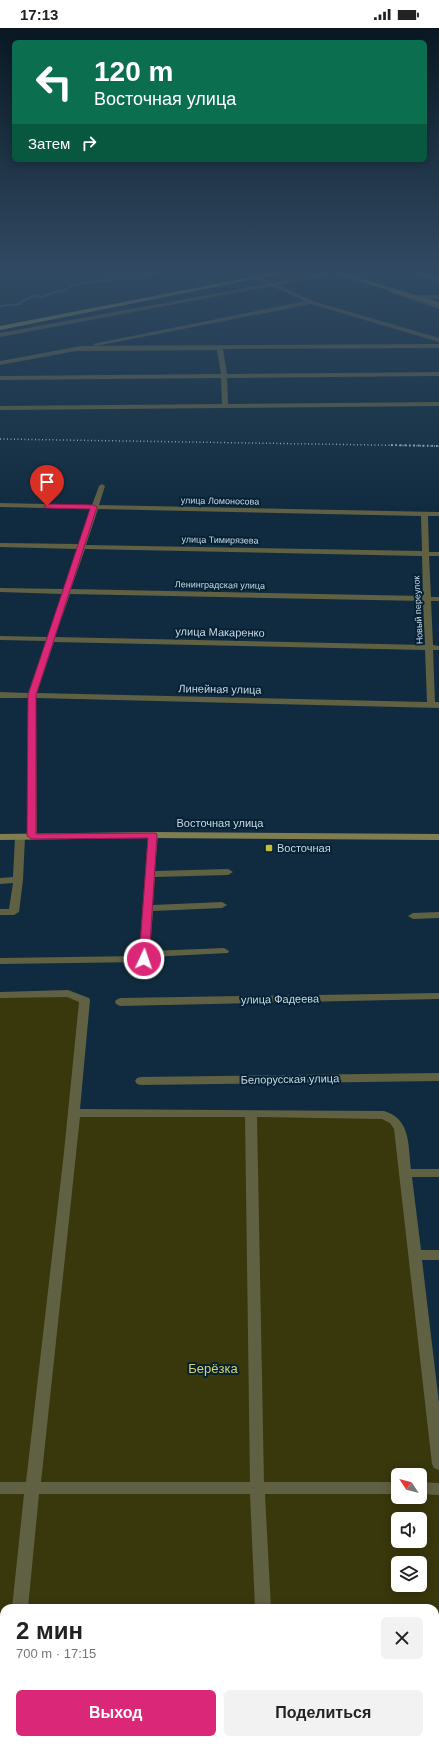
<!DOCTYPE html>
<html lang="ru">
<meta charset="utf-8">
<style>
:root{--surface:#fff;--page:#f2f2f2;--text:#222;--muted:#767676;--accent:#db2777}
body{margin:0;font-family:Arial,sans-serif;background:var(--page);color:var(--text);height:100vh;display:flex;flex-direction:column;font-size:15px;white-space:nowrap}
*{box-sizing:border-box;margin:0}
p{font-size:13px;color:var(--muted)}
.icon{flex:none;width:22px;height:22px;fill:none;stroke:currentColor;stroke-width:2;stroke-linecap:round;stroke-linejoin:round}
.map{position:relative;flex:1;overflow:hidden}
.drawer{position:absolute;left:0px;top:1576px;width:439px;height:140px;display:flex;flex-direction:column;background:var(--surface);border-radius:12px 12px 0 0;box-shadow:0 2px 10px #0003}
.drawer>*{flex:none}
.banner{position:absolute;left:12px;top:12px;width:415px;height:122px;border-radius:6px;box-shadow:0 2px 10px #0003;background:#0b6e4f;color:#fff;overflow:hidden}
.needle{width:26px;rotate:306deg}
.buttons{position:absolute;left:391px;top:1440px;display:grid;gap:8px}
.buttons a{display:grid;place-items:center;width:36px;height:36px;border-radius:6px;background:var(--surface);box-shadow:0 2px 10px #0003;font-size:20px}
.pin{position:absolute;display:grid;place-items:center;width:34px;height:34px;color:#fff;margin:-41px -17px;border-radius:50% 50% 50% 0;rotate:-45deg;box-shadow:0 0 4px #0007}
.pin .icon{rotate:45deg}
.me{position:absolute;width:44px;margin:-22px;rotate:3deg;stroke-linejoin:round;filter:drop-shadow(0 0 3px #0008)}
.turn{display:flex;align-items:center;gap:14px;height:84px;padding:0 16px;font-size:18px}
.turn .icon{width:52px;height:52px;stroke-width:2.5}
.turn b{display:block;font-size:28px;line-height:34px}
.then{display:flex;align-items:center;height:38px;padding:0 16px;background:#0003;gap:8px;font-size:15px}
.round{display:grid;place-items:center;flex:none;width:42px;height:42px;border-radius:6px;background:var(--page)}
.head{display:flex;align-items:center;justify-content:space-between;height:68px;padding:0 16px}
h1{font-size:24px;font-weight:700;line-height:30px}
.button{display:flex;gap:8px;margin-top:auto;padding:8px 16px}
.button a{flex:1;height:46px;border-radius:6px;background:var(--accent);color:#fff;font-size:16px;font-weight:700;line-height:46px;text-align:center}
.button a+a{background:var(--page);color:var(--text)}
.status{display:flex;justify-content:space-between;align-items:center;height:28px;padding:0 20px;background:var(--surface);direction:ltr}
.status svg{height:11px;fill:currentColor}
.map>svg:first-child{display:block}
</style>
<div class="status"><b>17:13</b><svg viewBox="0 0 49 12"><path d="M0 12V9h3v3zM5 12V6h3v6zM10 12V3h3v9zM15 12V0h3v12zM26 1h20v11H26zM47 4h2v5h-2z"/></svg></div>
<div class="map">
<svg width="439" height="1716" viewBox="0 0 439 1716">
<rect width="100%" height="100%" fill="#102b3f"/>
<g fill="#39370c" fill-rule="evenodd">
<path d="M299 245H319L273 254 270 253 272 250Z"/>
<path d="M0 965H68L85 972 75 1085 384 1087 394 1092 439 1436V1716H0ZM398 1447H420V1469H398ZM398 1491H420V1513H398ZM398 1535H420V1557H398ZM4 1580H435V1712H4Z"/>
</g>
<g fill="none" stroke-linecap="round" stroke-linejoin="round">
<path stroke="#2c6996" stroke-width="2" d="M0 278 21 276V274L33 268 43 269 54 264 63 263 73 257 159 245"/>
<g fill="#606043" fill-rule="evenodd">
<path d="M324 245H336L278 257 313 273 439 310V314L311 276 96 318 93 316 305 273 272 258 0 309V305L267 256 256 251 255 250 258 248 273 255Z"/>
<path d="M416 245H424L439 250V254Z"/>
<path d="M389 262 417 270 419 267H439V271H419L439 277V281L389 264Z"/>
<path d="M439 316V320L223 321 227 346 439 344V348L227 350 228 376 439 374V378L0 382V378L222 376 221 350 0 352V348L221 346 217 322 76 323 0 337V333L81 318Z"/>
<path d="M102 456 105 458 99 477 439 484V488H428L429 524H439V528H429L431 569H439V573H431L433 617 439 618V622H433L435 674H439V680L36 670 37 808 35 810H29L27 808 28 670H0V664L28 665 46 613 0 612V608L48 609 62 566 0 564V560L64 561 77 521 0 519V515L79 516 91 481 0 479V475L92 477 99 458ZM98 481 421 488 422 523 86 517ZM85 521 422 528 423 568 71 561ZM70 566 423 573 425 617 55 609ZM54 614 425 622 427 674 37 665Z"/>
<path d="M153 804 158 807 155 843 228 841 233 844 228 847 155 849 153 877 222 874 227 877 222 880 153 883 150 923 224 920 229 923 228 925 149 929 148 933 144 934 0 936V930L139 928 148 807Z"/>
<path d="M20 806 25 809 23 852 19 884 14 887H0V881H9L13 855 0 856V850L13 849 15 809Z"/>
<path d="M439 884V890L413 891 408 888 413 885Z"/>
<path d="M68 962 89 970 90 972 80 1081 384 1083C411 1091 408 1117 411 1141H439V1149H412L421 1222H439V1232H422L439 1375V1442L434 1440 432 1436 394 1101 390 1095 382 1091 257 1089 264 1454H398V1466H265L271 1580H255L250 1466H39L28 1580H12L24 1466H0V1454H26L64 1124 79 974 67 969 0 970V964ZM80 1089H245L250 1454H41Z"/>
<path d="M439 965V971L120 978 116 976 115 974 116 972 120 970Z"/>
<path d="M439 1045V1053L141 1057 137 1056 135 1053 137 1050 141 1049Z"/>
<path d="M420 1454 439 1455V1467L420 1466Z"/>
<path d="M4 1705V1712H15V1716H0V1709Z"/>
<rect x="262" y="1712" width="16" height="4"/>
</g>
<g fill="#807e51" fill-rule="evenodd">
<path d="M333 245H342L439 274V278Z"/>
<path d="M153 804 439 806V812L153 810 0 812V806Z"/>
</g>
<path fill="#99965a" fill-rule="evenodd" d="M273 245H285L0 302V298Z"/>
<path stroke="#aec0ce" stroke-width="1.5" stroke-dasharray="1 2.5" stroke-linecap="butt" d="M0 411 439 418"/>
<path stroke="#aec0ce" stroke-width="2" stroke-dasharray="1.5 3" stroke-linecap="butt" d="M391 417 439 418"/>
</g>
<linearGradient id="sky" x2="0" y2="1"><stop stop-color="#091823"/><stop offset="0.5" stop-color="#314a63"/><stop offset="1" stop-color="#314a63" stop-opacity="0"/></linearGradient>
<rect width="439" height="486" fill="url(#sky)"/>
<path fill="#db2777" stroke="#8e194d" d="M47 476 94 477 97 479 36 667V806L156 805 157 807 149 931 144 934 139 931 148 810 32 811 27 808 28 667 90 481 45 480V477Z"/>
<rect fill="#c3bd3e" stroke="#052134" stroke-width="1.5" x="265" y="816" width="8" height="8" rx="2"/>
<g text-anchor="middle" stroke-width="4" stroke-linejoin="round" paint-order="stroke">
<g font-size="9" fill="#c9d9e6" stroke="#052134">
<text transform="translate(220 473) rotate(1)" y="3">улица Ломоносова</text>
<text transform="translate(220 512) rotate(1)" y="3">улица Тимирязева</text>
<text transform="translate(220 557) rotate(1)" y="3">Ленинградская улица</text>
<text transform="translate(418 582) rotate(-93)" y="3">Новый переулок</text>
</g>
<g font-size="11" fill="#c9d9e6" stroke="#052134">
<text transform="translate(220 604) rotate(1)" y="4">улица Макаренко</text>
<text transform="translate(220 661) rotate(1)" y="4">Линейная улица</text>
<text x="220" y="799">Восточная улица</text>
<text transform="translate(280 971) rotate(-1)" y="4">улица Фадеева</text>
<text transform="translate(290 1051) rotate(-1)" y="4">Белорусская улица</text>
</g>
<g font-size="11" fill="#c9d9e6" stroke="#052134" text-anchor="start">
<text x="277" y="824">Восточная</text>
</g>
<g font-size="13" fill="#d7d26c" stroke="#052134">
<text x="213" y="1345">Берёзка</text>
</g>
</g>
</svg>
<div class="buttons">
<a><svg class="needle" viewBox="-14 -14 28 28"><path d="M0-13l5 13h-10z" fill="#e53935"/><path d="M0 13l5-13h-10z" fill="#767676"/></svg></a>
<a><svg class="icon" aria-label="sound" viewBox="0 0 24 24"><path d="M4 9h4l5-4v14l-5-4H4zM17 9q2 3 0 6"/></svg></a>
<a><svg class="icon" aria-label="layers" viewBox="0 0 24 24"><path d="M12 4l9 5-9 5-9-5zM3 14l9 5 9-5"/></svg></a>
</div>
<div class="pin" style="left:47px;top:478px;background:#d93025"><svg class="icon" aria-label="arrive" viewBox="0 0 24 24"><path d="M6 21V4h12l-3 4 3 4H6"/></svg></div>
<svg class="me" style="left:144px;top:931px" viewBox="-20 -20 40 40"><circle r="17" fill="#db2777" stroke="#fff" stroke-width="3"/><path d="M0-11L8 9 0 5-8 9z" fill="#fff"/></svg>
<div class="banner">
<div class="turn"><svg class="icon" aria-label="left" viewBox="0 0 24 24"><path d="M17 20v-9H6M10 6l-5 5 5 5"/></svg><div><b>120 m</b>Восточная улица</div></div>
<div class="then">Затем<svg class="icon" aria-label="right" viewBox="0 0 24 24"><path d="M7 20v-9h11M14 6l5 5-5 5"/></svg></div>
</div>
<section class="drawer">
<div class="head"><div><h1>2 мин</h1><p>700 m · 17:15</p></div><a class="round"><svg class="icon" aria-label="close" viewBox="0 0 24 24"><path d="M6 6l12 12M18 6L6 18"/></svg></a></div>
<div class="button"><a>Выход</a><a>Поделиться</a></div>
</section>
</div>
